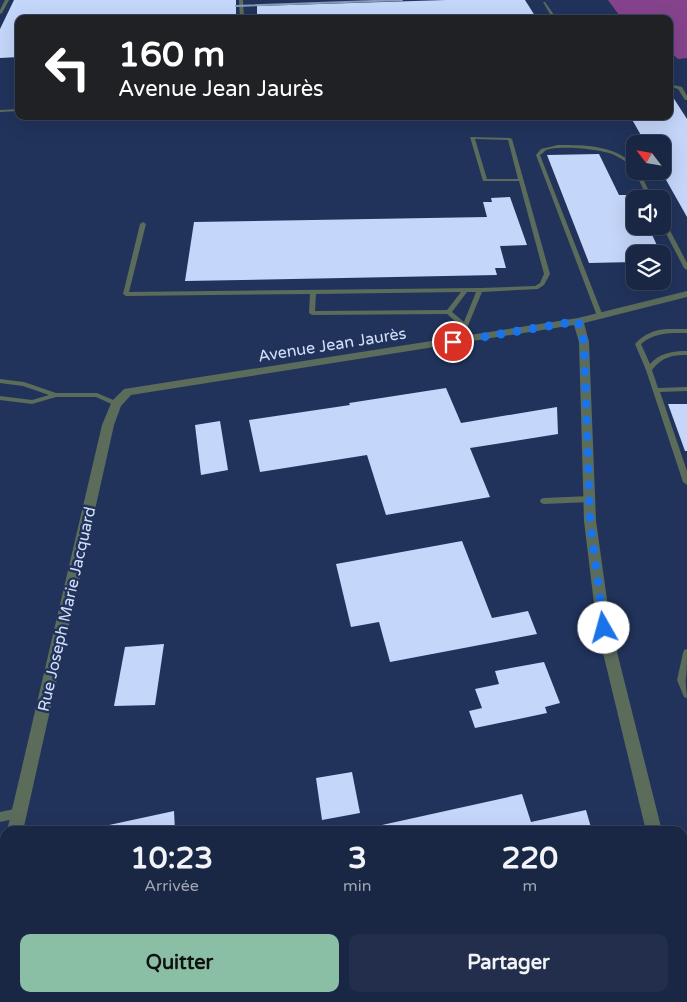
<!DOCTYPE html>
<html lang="fr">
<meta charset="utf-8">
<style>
:root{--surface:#192644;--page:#222e4b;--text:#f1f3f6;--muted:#9fa5b2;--line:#37435d;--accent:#8abfa5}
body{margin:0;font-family:"Varela Round",sans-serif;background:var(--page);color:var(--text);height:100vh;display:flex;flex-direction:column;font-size:19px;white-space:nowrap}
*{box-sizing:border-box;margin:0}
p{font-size:16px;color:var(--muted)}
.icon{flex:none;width:28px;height:28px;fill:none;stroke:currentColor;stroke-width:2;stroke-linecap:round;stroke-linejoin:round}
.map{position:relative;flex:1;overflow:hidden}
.details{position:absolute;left:0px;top:826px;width:688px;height:176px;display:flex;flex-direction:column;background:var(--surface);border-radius:15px 15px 0 0;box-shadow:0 5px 20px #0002,0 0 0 1px var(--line)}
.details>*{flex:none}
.hud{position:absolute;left:15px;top:15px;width:658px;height:105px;border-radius:10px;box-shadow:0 5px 20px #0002,0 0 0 1px var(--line);background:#202124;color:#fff;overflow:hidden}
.needle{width:32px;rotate:301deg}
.buttons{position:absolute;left:626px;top:135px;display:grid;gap:10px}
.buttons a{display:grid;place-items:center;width:45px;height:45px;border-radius:10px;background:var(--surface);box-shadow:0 5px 20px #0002,0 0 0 1px var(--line);font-size:25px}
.pin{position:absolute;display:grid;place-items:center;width:42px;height:42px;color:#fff;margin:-21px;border:2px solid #fff;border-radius:50%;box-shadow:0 1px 5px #0007}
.me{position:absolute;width:55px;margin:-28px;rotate:353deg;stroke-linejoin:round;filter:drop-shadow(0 0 4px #0008)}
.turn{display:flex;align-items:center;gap:18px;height:105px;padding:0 20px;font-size:22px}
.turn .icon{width:65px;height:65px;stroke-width:2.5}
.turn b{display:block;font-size:35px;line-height:42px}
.eta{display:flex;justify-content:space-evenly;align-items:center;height:85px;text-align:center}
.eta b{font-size:30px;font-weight:700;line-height:35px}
.action{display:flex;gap:10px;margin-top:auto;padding:10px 20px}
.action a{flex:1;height:58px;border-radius:10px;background:var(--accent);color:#111;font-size:20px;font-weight:700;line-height:58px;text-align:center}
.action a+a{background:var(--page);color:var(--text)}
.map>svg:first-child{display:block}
</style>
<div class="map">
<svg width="687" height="1002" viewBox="0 0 687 1002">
<rect width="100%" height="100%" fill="#21335b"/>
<path fill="#86438d" d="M608 0H687V58L678 59 669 51V19H622Z"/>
<g fill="#c4d6fa">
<path d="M14 0H236V19H19V57L0 58V29Z"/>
<path d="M446 0H525L537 19H257V6Z"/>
<path d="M669 91 687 119V217L661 171 662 144H646L630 116H669Z"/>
<path d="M599 154 619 195H632L635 200V226H648L661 254H635V262L589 263 547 155Z"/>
<path d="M510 197 527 245 500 246 506 268H495L497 275 185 281 194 222 487 217 483 202H492L491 198Z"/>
<path d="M446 388 461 423 557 407 558 434 470 448 490 497 386 515 367 455 260 472 249 420 350 405 349 403Z"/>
<path d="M668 404H687V451H685Z"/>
<path d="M220 421 228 470 201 475 195 425Z"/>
<path d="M462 541 492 618 528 611 537 634 390 662 379 622 351 627 336 564Z"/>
<path d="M164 644 155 705 114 706 125 647Z"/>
<path d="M544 662 560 703 545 707 547 713 475 728 469 711 482 708 475 689 499 684 495 671Z"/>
<path d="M352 772 360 813 322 820 316 778Z"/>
<path d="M522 794 531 822 586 810 592 831H383L382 825Z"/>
<path d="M174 811 175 831H110L109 825Z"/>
</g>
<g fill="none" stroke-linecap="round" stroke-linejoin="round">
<g fill="#5c6c5b" fill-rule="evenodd">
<path d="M5 0H9L2 13 0 14V10Z"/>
<path d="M239 0H243L244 19H240Z"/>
<path d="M543 2H545L557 19H553Z"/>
<path d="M669 84 682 87 687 96V100H685L678 89 669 86Z"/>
<path d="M19 109V111L0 112V110Z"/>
<path d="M470 137 510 138 512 139 550 274 544 285 538 289 482 292 467 328H463L447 314 312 315 309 313 310 294 126 296 123 294 140 224 143 222 146 224 129 292 480 288 535 286 540 283 544 274 519 181H483ZM475 139 508 140 518 179H487ZM461 292 447 310 315 311 316 294ZM467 292H476L464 322 452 312Z"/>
<path d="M558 145C584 145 614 145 633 164L635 167V171H639L653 199H648C642 186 636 172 626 162 622 159 617 156 612 154 599 149 559 145 546 150 544 152 543 153 540 155L603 316 600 318 597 316 536 155 541 149Z"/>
<path d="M662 220 665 221 687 263V270L684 268 662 226Z"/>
<path d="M667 329H687V333C670 333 655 332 641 344L650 364C660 353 672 351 687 351V355C672 355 662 357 652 370L658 388 687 387V391L660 392 687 471V485L683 482 646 370 635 344C644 334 654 330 667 329Z"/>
<path d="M0 379 24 382 56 393H97L118 402 119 404 116 406 96 397H56L32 404 0 400V396L32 400 49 395 23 386 0 383Z"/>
<path d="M590 496 593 497 594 499 593 501 590 502 544 504 541 503 540 501 541 499 544 498Z"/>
<path d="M687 649C687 659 687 668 686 678 685 684 687 692 687 698L684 697 677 680 683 653 684 650Z"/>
<path d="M19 808 23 809 24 813 23 817 0 822V812Z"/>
<rect x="682" y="906" width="5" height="10"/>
</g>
<g fill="#5c6c5b" fill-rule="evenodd">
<path d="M687 291V297L584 323 589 342 596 521 611 628 662 831H646L597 628 584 521 579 342 574 325 131 395 121 406 114 425 23 831H7L102 425 112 401 124 389 578 318Z"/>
<path d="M5 866V903L0 905V868Z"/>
<path d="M682 937 687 939V974L682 972Z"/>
</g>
<path stroke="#8b9ab9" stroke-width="2" d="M236 6 402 0"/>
</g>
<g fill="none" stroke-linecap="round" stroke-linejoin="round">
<path stroke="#1a73e8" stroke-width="9" stroke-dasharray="0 16.2" d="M453 342 578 321 584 342 590 521 604 628"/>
</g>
<g text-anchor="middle" stroke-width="5" stroke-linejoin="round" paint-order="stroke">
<g font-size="16" fill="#d3e0f9" stroke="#21335b">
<text transform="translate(332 344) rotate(-9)" y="6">Avenue Jean Jaurès</text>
<text transform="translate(66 609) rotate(-77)" y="6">Rue Joseph Marie Jacquard</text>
</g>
</g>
</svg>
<div class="buttons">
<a><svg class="needle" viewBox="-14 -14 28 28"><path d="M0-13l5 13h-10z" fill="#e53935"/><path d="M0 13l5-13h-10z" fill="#9fa5b2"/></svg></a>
<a><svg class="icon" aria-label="sound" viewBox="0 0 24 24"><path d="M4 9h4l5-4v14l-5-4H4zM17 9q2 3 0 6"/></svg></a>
<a><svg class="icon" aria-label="layers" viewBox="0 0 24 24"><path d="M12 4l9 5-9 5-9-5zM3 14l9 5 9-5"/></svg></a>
</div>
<div class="pin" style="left:453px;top:342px;background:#d93025"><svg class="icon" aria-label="arrive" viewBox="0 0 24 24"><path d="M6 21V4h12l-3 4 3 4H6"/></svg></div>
<svg class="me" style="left:604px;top:628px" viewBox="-20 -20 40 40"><circle r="19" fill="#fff"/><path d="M0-13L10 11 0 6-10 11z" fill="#1a73e8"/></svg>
<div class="hud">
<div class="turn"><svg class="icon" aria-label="left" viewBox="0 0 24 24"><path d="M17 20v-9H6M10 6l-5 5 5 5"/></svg><div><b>160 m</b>Avenue Jean Jaurès</div></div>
</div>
<section class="details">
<div class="eta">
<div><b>10:23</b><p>Arrivée</p></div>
<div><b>3</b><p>min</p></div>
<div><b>220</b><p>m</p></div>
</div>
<div class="action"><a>Quitter</a><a>Partager</a></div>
</section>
</div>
